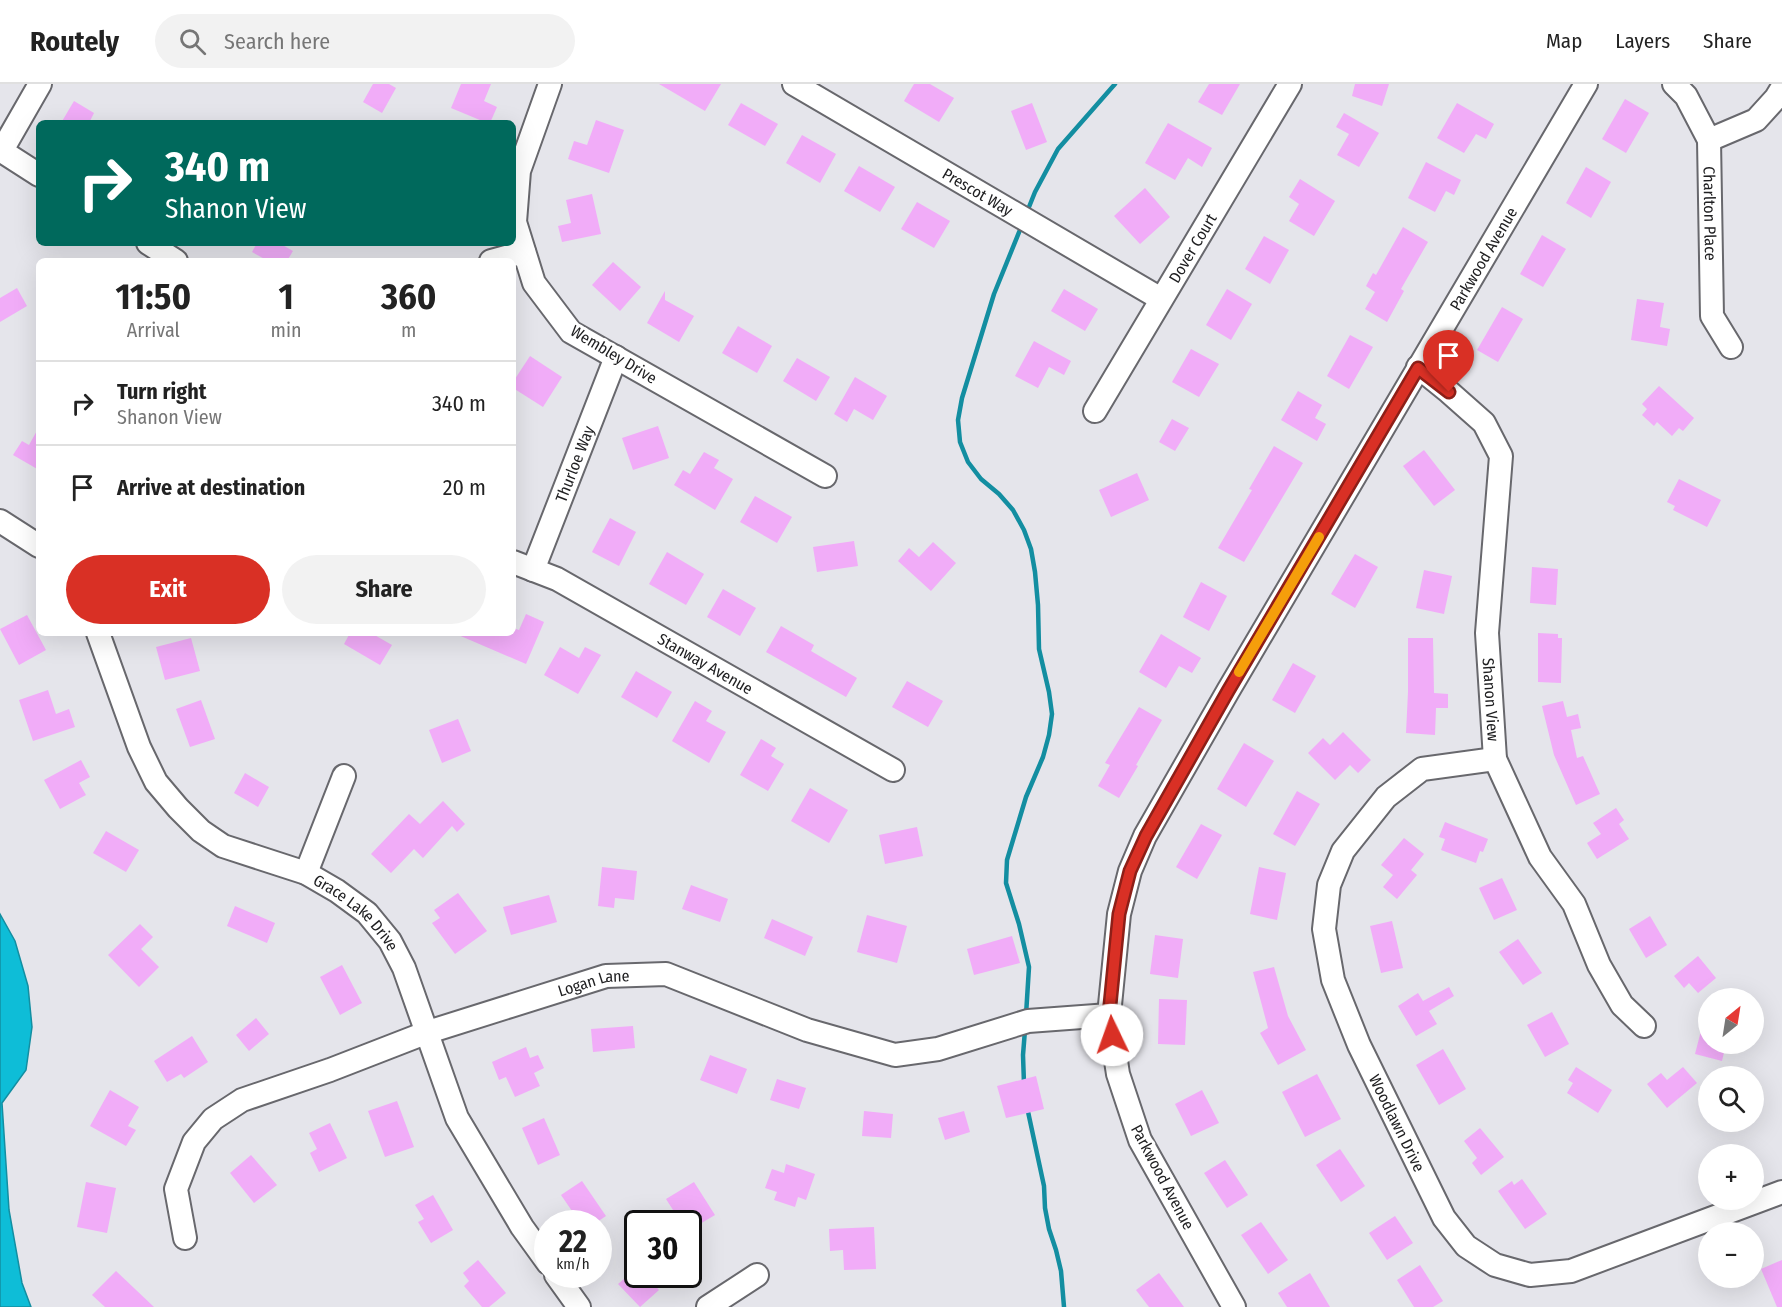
<!DOCTYPE html>
<meta charset="utf-8">
<style>
:root{--surface:#fff;--page:#f2f2f2;--text:#222;--muted:#767676;--line:#e0e0e0;--accent:#d93025}
body{margin:0;font-family:"Fira Sans Condensed",sans-serif;background:var(--page);color:var(--text);height:100vh;display:flex;flex-direction:column;font-size:22px;white-space:nowrap}
*{box-sizing:border-box;margin:0}
p{font-size:20px;color:var(--muted)}
.icon{flex:none;width:33px;height:33px;fill:none;stroke:currentColor;stroke-width:2;stroke-linecap:round;stroke-linejoin:round}
.map{position:relative;flex:1;overflow:hidden}
.details{position:absolute;left:36px;top:174px;width:480px;height:378px;display:flex;flex-direction:column;background:var(--surface);border-radius:9px;box-shadow:0 6px 24px #0002}
.details>*{flex:none}
.hud{position:absolute;left:36px;top:36px;width:480px;height:126px;border-radius:9px;box-shadow:0 6px 24px #0002;background:#00695c;color:#fff;overflow:hidden}
.needle{width:39px;rotate:30deg}
.buttons{position:absolute;left:1698px;top:904px;display:grid;gap:12px}
.buttons a{display:grid;place-items:center;width:66px;height:66px;border-radius:50%;background:var(--surface);box-shadow:0 6px 24px #0002;font-size:30px}
.speed{position:absolute;left:534px;top:1126px;display:flex;gap:12px;font-size:30px;font-weight:700;text-align:center}
.speed>*{display:grid;place-content:center;width:78px;height:78px;border-radius:50%;background:var(--surface);box-shadow:0 6px 24px #0002;line-height:1}
.speed small{font-size:15px;font-weight:400}
.speed .limit{border:3px solid #111;border-radius:9px;background:#fff;color:#111}
.pin{position:absolute;display:grid;place-items:center;width:51px;height:51px;color:#fff;margin:-62px -26px;border-radius:50% 50% 50% 0;rotate:-45deg;box-shadow:0 0 6px #0007}
.pin .icon{rotate:45deg}
.me{position:absolute;width:66px;margin:-33px;rotate:357deg;stroke-linejoin:round;filter:drop-shadow(0 0 4px #0008)}
.turn{display:flex;align-items:center;gap:21px;height:126px;padding:0 30px;font-size:27px}
.turn .icon{width:78px;height:78px;stroke-width:2.5}
.turn b{display:block;font-size:42px;line-height:51px}
.eta{display:flex;justify-content:space-evenly;align-items:center;height:102px;text-align:center}
.eta b{font-size:36px;font-weight:700;line-height:42px}
.primary-button{display:flex;gap:12px;margin-top:auto;padding:12px 30px}
.primary-button a{flex:1;height:69px;border-radius:36px;background:var(--accent);color:#fff;font-size:24px;font-weight:700;line-height:69px;text-align:center}
.primary-button a+a{background:var(--page);color:var(--text)}
ul{padding:0;list-style:none}
li{display:flex;align-items:center;gap:18px;height:84px;padding:0 30px;border-top:2px solid var(--line)}
li div{flex:1}
li b{display:block;font-size:22px}
li em{font-style:normal}
header{display:flex;align-items:center;gap:36px;box-sizing:border-box;height:84px;padding:0 30px;background:var(--surface);border-bottom:2px solid var(--line)}
header strong{font-size:28px}
nav{display:flex;gap:33px;margin-inline-start:auto;font-size:21px}
.search{width:420px;height:54px;background:var(--page);display:flex;align-items:center;gap:15px;box-sizing:border-box;padding:0 21px;border-radius:33px;color:var(--muted);font-size:22px}
.map>svg:first-child{display:block}
</style>
<header>
<strong>Routely</strong>
<div class="search"><svg class="icon" aria-label="search" viewBox="0 0 24 24"><circle cx="10" cy="10" r="6"/><path d="M15 15l6 6"/></svg>Search here</div>
<nav><a>Map</a><a>Layers</a><a>Share</a></nav>
</header>
<div class="map">
<svg width="1782" height="1223" viewBox="0 0 1782 1223">
<rect width="100%" height="100%" fill="#e5e5eb"/>
<path fill="#0ebdd7" stroke="#138ea1" stroke-width="1.5" d="M0 830 15 857 28 902 32 943 26 986 2 1019 9 1126 22 1199 31 1223H0Z"/>
<g fill="none" stroke-linecap="round" stroke-linejoin="round">
<g stroke="#138ea1" stroke-width="4.5">
<path d="M1027 128 1035 108 1058 65 1115 0"/>
<path d="M1022 141 994 210 962 314 958 336 960 358 968 378 981 395 999 410 1013 426 1024 446 1031 465 1035 488 1038 521 1039 565 1049 608 1052 630 1049 651 1043 673 1026 713 1007 776 1006 799 1019 840 1029 883 1026 931"/>
<path d="M1024 1000 1023 971 1025 946"/>
<path d="M1027 1023 1044 1102 1045 1124 1049 1145 1056 1166 1061 1187 1064 1223"/>
</g>
</g>
<g fill="#f1acf8">
<path d="M373 0H389L396 4 382 29 363 18Z"/>
<path d="M461 0H491L484 17 497 23 490 39H487L451 24Z"/>
<path d="M659 0H721L705 27Z"/>
<path d="M914 0H930L954 14 939 38 904 17Z"/>
<path d="M1209 0H1240L1222 31 1198 18Z"/>
<path d="M1355 0H1389L1382 22 1352 12Z"/>
<path d="M1625 15 1649 29 1626 69 1602 55Z"/>
<path d="M74 17 94 29 89 39H61Z"/>
<path d="M741 19 778 40 765 62 728 41Z"/>
<path d="M1032 19 1047 58 1026 66 1011 27Z"/>
<path d="M1457 19 1494 40 1486 55 1476 50 1464 69 1437 54Z"/>
<path d="M1344 29 1379 49 1359 83 1337 71 1349 50 1336 43Z"/>
<path d="M596 36 624 46 609 89 568 75 574 57 587 61Z"/>
<path d="M1168 39 1212 64 1202 83 1188 74 1175 96 1145 79Z"/>
<path d="M802 51 836 70 820 99 786 79Z"/>
<path d="M1426 78 1461 96 1454 111 1446 107 1435 128 1408 114Z"/>
<path d="M859 82 895 103 880 128 844 107Z"/>
<path d="M1586 83 1611 98 1591 134 1566 119Z"/>
<path d="M1300 95 1335 117 1314 152 1289 137 1299 120 1289 113Z"/>
<path d="M1145 104 1170 133 1140 160 1114 132Z"/>
<path d="M592 110 601 150 562 158 558 142 571 139 566 116Z"/>
<path d="M917 118 950 137 934 164 901 145Z"/>
<path d="M1403 143 1428 158 1401 205 1404 207 1387 238 1365 225 1375 208 1366 202 1373 189 1376 191Z"/>
<path d="M1542 151 1566 165 1543 203 1520 190Z"/>
<path d="M1264 152 1289 166 1270 200 1245 185Z"/>
<path d="M257 159H279L293 167 287 177H268L252 168Z"/>
<path d="M613 178 641 203 620 227 592 201Z"/>
<path d="M17 204 27 222 0 238V214Z"/>
<path d="M1064 205 1098 225 1085 247 1051 227Z"/>
<path d="M1227 205 1252 220 1231 256 1206 241Z"/>
<path d="M665 207V216L694 232 679 258 647 239Z"/>
<path d="M1637 215 1664 219 1660 243 1670 245 1667 262 1631 256Z"/>
<path d="M1502 223 1523 235 1498 278 1477 266Z"/>
<path d="M738 242 772 262 757 289 722 269Z"/>
<path d="M1350 251 1373 263 1349 305 1327 292Z"/>
<path d="M1034 257 1071 277 1064 291 1049 283 1038 304 1015 292Z"/>
<path d="M1191 265 1219 280 1199 313 1172 298Z"/>
<path d="M530 272 562 293 543 323 513 304V298Z"/>
<path d="M797 274 830 293 816 317 783 297Z"/>
<path d="M855 293 887 312 873 336 854 325 847 338 834 330Z"/>
<path d="M1659 302 1694 334 1683 347 1679 344 1672 352 1657 338 1654 342 1642 331 1647 325 1642 320Z"/>
<path d="M1298 307 1322 321 1315 334 1326 340 1317 357 1281 336Z"/>
<path d="M1172 335 1189 344 1175 367 1159 358Z"/>
<path d="M658 342 669 374 633 386 622 354Z"/>
<path d="M39 343V386L13 371 22 357 29 361Z"/>
<path d="M1274 362 1303 379 1244 478 1218 464 1252 406 1249 405Z"/>
<path d="M1424 366 1455 406 1434 422 1403 382Z"/>
<path d="M704 368 719 376 714 384 733 395 715 426 674 401 683 386 690 390Z"/>
<path d="M1137 389 1149 416 1111 433 1099 406Z"/>
<path d="M1679 395 1721 416 1707 443 1673 426 1675 422 1667 418Z"/>
<path d="M755 412 792 433 777 459 740 438Z"/>
<path d="M610 434 636 448 619 482 592 468Z"/>
<path d="M854 457 858 482 817 488 813 463Z"/>
<path d="M933 458 956 479 931 507 898 477 909 464 919 473Z"/>
<path d="M667 468 704 490 686 521 649 500Z"/>
<path d="M1355 470 1378 483 1355 524 1331 510Z"/>
<path d="M1532 483 1558 485 1556 521 1530 519Z"/>
<path d="M1424 486 1452 492 1444 530 1416 524Z"/>
<path d="M1201 498 1227 512 1209 547 1183 533Z"/>
<path d="M723 505 756 524 740 552 707 533Z"/>
<path d="M526 530 544 538 526 580 456 550 513 549V544L519 546Z"/>
<path d="M27 531 46 566 19 581 0 545Z"/>
<path d="M781 542 814 561 811 567 857 594 846 613 766 568Z"/>
<path d="M350 549H371L392 561 380 581 344 560Z"/>
<path d="M1538 549 1558 550V554H1562L1561 599 1538 598Z"/>
<path d="M1161 550 1201 574 1192 589 1179 582 1166 604 1139 588Z"/>
<path d="M191 554 200 587 165 596 156 563Z"/>
<path d="M1408 554H1433L1434 609 1448 610V624H1436L1435 651 1406 649 1408 608Z"/>
<path d="M560 563 579 574 585 563 601 571 578 610 544 591Z"/>
<path d="M1293 579 1316 592 1295 629 1272 616Z"/>
<path d="M636 587 672 608 657 634 621 613Z"/>
<path d="M907 597 943 617 928 643 892 623Z"/>
<path d="M48 606 56 630 69 625 75 643 33 657 19 616Z"/>
<path d="M201 616 215 655 190 663 176 625Z"/>
<path d="M695 617 712 627 706 637 726 648 709 679 672 657Z"/>
<path d="M1563 617 1567 633 1578 630 1581 644 1571 646 1577 674 1583 672 1600 710 1576 721 1554 671 1542 622Z"/>
<path d="M1139 623 1162 636 1136 681 1138 682 1119 714 1098 702 1110 681 1105 679Z"/>
<path d="M458 635 471 667 442 679 429 646Z"/>
<path d="M1343 648 1371 676 1358 689 1350 681 1335 696 1308 669 1323 654 1330 661Z"/>
<path d="M761 655 776 664 771 672 784 680 768 707 740 691Z"/>
<path d="M1244 659 1274 677 1246 723 1217 705Z"/>
<path d="M81 676 90 693 79 699 86 711 60 725 44 696Z"/>
<path d="M245 689 269 703 258 723 234 709Z"/>
<path d="M810 704 848 726 829 759 791 737Z"/>
<path d="M1297 707 1320 720 1295 762 1273 750Z"/>
<path d="M443 717 465 740 457 748 452 742 423 774 414 765 391 789 371 770 409 730 420 740Z"/>
<path d="M1616 724 1624 736 1619 740 1629 755 1597 775 1587 759 1601 750 1593 739Z"/>
<path d="M1445 738 1488 755 1483 768 1480 767 1476 779 1441 766 1445 755 1439 753Z"/>
<path d="M1201 740 1222 751 1197 795 1176 783Z"/>
<path d="M917 743 923 772 885 780 879 751Z"/>
<path d="M106 747 139 766 126 788 93 769Z"/>
<path d="M1404 754 1424 770 1411 786 1417 791 1397 815 1383 803 1393 791 1381 781Z"/>
<path d="M602 783 637 787 634 816 615 814 614 824 598 822Z"/>
<path d="M1259 783 1286 789 1277 836 1250 830Z"/>
<path d="M1502 794 1517 826 1494 836 1479 804Z"/>
<path d="M691 801 728 815 720 838 682 825Z"/>
<path d="M458 809 487 847 455 870 432 839 440 834 434 826Z"/>
<path d="M549 811 557 838 511 851 503 823Z"/>
<path d="M235 822 275 839 267 859 227 842Z"/>
<path d="M867 831 907 842 897 879 857 868Z"/>
<path d="M1650 832 1667 861 1646 874 1629 845Z"/>
<path d="M772 835 813 853 805 872 764 854Z"/>
<path d="M1392 837 1403 884 1381 889 1370 842Z"/>
<path d="M140 840 153 853 141 865 159 883 139 903 108 871Z"/>
<path d="M1155 851 1183 855 1178 894 1150 890Z"/>
<path d="M1012 852 1020 879 974 891 967 865Z"/>
<path d="M1518 855 1542 889 1523 901 1499 868Z"/>
<path d="M1698 872 1716 894 1698 909 1689 899 1684 904 1674 892Z"/>
<path d="M342 881 362 919 340 931 320 893Z"/>
<path d="M1274 883 1288 932 1306 966 1278 981 1260 949 1268 944 1253 888Z"/>
<path d="M1449 903 1454 912 1429 927 1437 940 1416 952 1398 922 1418 909 1423 917Z"/>
<path d="M1159 915 1187 916 1185 961 1158 960Z"/>
<path d="M1552 928 1569 960 1545 973 1527 941Z"/>
<path d="M256 934 269 950 249 967 236 951Z"/>
<path d="M1704 935 1708 936V960H1726L1722 977 1695 970Z"/>
<path d="M633 942 635 964 593 968 591 945Z"/>
<path d="M192 952 208 978 184 994 181 990 167 998 154 977Z"/>
<path d="M526 963 530 974 538 971 544 984 534 989 540 1002 515 1013 506 993 499 996 492 978Z"/>
<path d="M1443 965 1466 1005 1439 1021 1416 981Z"/>
<path d="M710 971 747 985 737 1010 700 996Z"/>
<path d="M1576 983 1612 1006 1598 1029 1567 1009 1573 999 1568 996Z"/>
<path d="M1683 983 1697 999 1667 1024 1647 1000 1661 989 1667 996Z"/>
<path d="M1317 990 1341 1035 1305 1053 1282 1008Z"/>
<path d="M1036 992 1044 1025 1006 1034 997 1002Z"/>
<path d="M777 995 806 1004 799 1025 770 1016Z"/>
<path d="M110 1006 139 1023 128 1042 136 1046 126 1062 90 1042Z"/>
<path d="M1202 1006 1219 1039 1191 1052 1175 1020Z"/>
<path d="M397 1017 414 1063 385 1073 368 1027Z"/>
<path d="M864 1027 893 1030 891 1054 862 1052Z"/>
<path d="M964 1027 970 1048 945 1056 938 1034Z"/>
<path d="M544 1034 560 1071 538 1081 522 1044Z"/>
<path d="M330 1039 347 1074 319 1088 310 1069 317 1065 309 1049Z"/>
<path d="M1480 1044 1504 1073 1481 1091 1472 1079 1477 1074 1464 1057Z"/>
<path d="M1340 1065 1365 1102 1341 1118 1316 1081Z"/>
<path d="M251 1071 277 1101 254 1119 230 1089Z"/>
<path d="M1225 1076 1248 1111 1227 1124 1204 1089Z"/>
<path d="M786 1080 815 1090 806 1116 798 1113 795 1123 774 1116 777 1108 765 1104 772 1085 784 1089Z"/>
<path d="M1522 1095 1547 1130 1525 1145 1498 1107 1512 1097 1514 1101Z"/>
<path d="M582 1097 606 1132 594 1140H581L561 1111Z"/>
<path d="M86 1098 116 1104 107 1149 77 1143Z"/>
<path d="M694 1098 715 1131 688 1147V1140H682L666 1115Z"/>
<path d="M433 1111 453 1146 431 1159 418 1138 424 1135 415 1121Z"/>
<path d="M1395 1132 1413 1159 1387 1176 1369 1149Z"/>
<path d="M1261 1138 1288 1176 1268 1190 1241 1151Z"/>
<path d="M874 1143 876 1185 844 1186 843 1166 830 1167 829 1145Z"/>
<path d="M478 1176 506 1209 489 1223H482L464 1202 469 1197 463 1189Z"/>
<path d="M1782 1176V1223H1777L1761 1185Z"/>
<path d="M1420 1181 1443 1217 1433 1223H1414L1397 1196Z"/>
<path d="M638 1183V1191H645L659 1206 640 1223 618 1200Z"/>
<path d="M116 1187 154 1223H105L92 1211Z"/>
<path d="M1159 1189 1184 1223H1149L1136 1206Z"/>
<path d="M1310 1189 1330 1223H1287L1278 1209Z"/>
</g>
<g fill="none" stroke-linecap="round" stroke-linejoin="round">
<g stroke="#68686d" stroke-width="26">
<g id="minor">
<path d="M550 0 519 87 515 138 534 199 571 248 825 392"/>
<path id="s1" d="M794 0 1161 215"/>
<path id="s2" d="M1674 0 1686 12 1709 56 1712 232 1731 263"/>
<path d="M1709 56 1756 36 1776 14 1782 4"/>
<path d="M0 66 39 91"/>
<path d="M1 68 40 0"/>
<path d="M148 159 176 177"/>
<path d="M491 177 524 168"/>
<path id="s3" d="M1418 283 1449 308 1484 339 1501 372 1487 549 1495 675 1540 773 1574 820 1599 881 1622 921 1644 942"/>
<path id="s4" d="M1095 327 1290 0"/>
<path d="M0 437 39 462"/>
<path id="s5" d="M513 478 557 495 893 686"/>
<path id="s6" d="M533 486 616 273"/>
<path id="s7" d="M98 549 139 663 156 698 178 724 201 747 223 762 306 789 337 807 367 829 390 857 404 884 457 1034 522 1143 548 1179"/>
<path id="s8" d="M1495 675 1422 685 1386 713 1343 767 1329 801 1324 845 1333 896 1359 961 1444 1134 1466 1162 1495 1181 1530 1191 1571 1187 1782 1108"/>
<path d="M306 789 344 692"/>
<path id="s9" d="M185 1154 176 1105 194 1058 213 1035 242 1016 330 986 428 948 606 892 666 890 807 946 895 971 938 965 1028 937 1109 931"/>
<path d="M556 1191 579 1223"/>
<path d="M708 1223 757 1191"/>
<path id="s10" d="M1234 1223 1140 1056 1118 990 1109 931 1119 830 1130 787 1145 752 1228 607 1586 0"/>
</g>
</g>
<use href="#minor" stroke="#fff" stroke-width="22"/>
</g>
<g fill="none" stroke-linecap="round" stroke-linejoin="round">
<g stroke="#8d1f18" stroke-width="15">
<path id="route" d="M1112 951 1109 931 1119 830 1130 787 1146 752 1228 607 1418 284 1449 308"/>
</g>
<use href="#route" stroke="#d93025" stroke-width="10"/>
<path stroke="#f59e0b" stroke-width="10" d="M1239 588 1319 453"/>
</g>
<g text-anchor="middle" stroke-width="6" stroke-linejoin="round" paint-order="stroke">
<g font-size="16" fill="#202022" stroke="#fff">
<text dy="6" stroke="none"><textPath href="#s1" startOffset="213">Prescot Way</textPath></text>
<text dy="6" stroke="none"><textPath href="#s2" startOffset="140">Charlton Place</textPath></text>
<text dy="6" stroke="none"><textPath href="#s4" startOffset="190">Dover Court</textPath></text>
<text dy="6" stroke="none"><textPath href="#s10" startOffset="1174">Parkwood Avenue</textPath></text>
<text transform="translate(614 270) rotate(31)" y="6">Wembley Drive</text>
<text dy="6" stroke="none"><textPath href="#s6" startOffset="114">Thurloe Way</textPath></text>
<text dy="6" stroke="none"><textPath href="#s5" startOffset="218">Stanway Avenue</textPath></text>
<text dy="6" stroke="none"><textPath href="#s3" startOffset="368">Shanon View</textPath></text>
<text dy="6" stroke="none"><textPath href="#s7" startOffset="405">Grace Lake Drive</textPath></text>
<text dy="6" stroke="none"><textPath href="#s9" startOffset="536">Logan Lane</textPath></text>
<text dy="6" stroke="none"><textPath href="#s8" startOffset="478">Woodlawn Drive</textPath></text>
<text transform="translate(1163 1093) rotate(62)" y="6">Parkwood Avenue</text>
</g>
</g>
</svg>
<div class="buttons">
<a><svg class="needle" viewBox="-14 -14 28 28"><path d="M0-13l5 13h-10z" fill="#e53935"/><path d="M0 13l5-13h-10z" fill="#767676"/></svg></a>
<a><svg class="icon" aria-label="search" viewBox="0 0 24 24"><circle cx="10" cy="10" r="6"/><path d="M15 15l6 6"/></svg></a>
<a>+</a>
<a>−</a>
</div>
<div class="speed"><div>22<small>km/h</small></div><div class="limit">30</div></div>
<div class="pin" style="left:1449px;top:308px;background:#d93025"><svg class="icon" aria-label="arrive" viewBox="0 0 24 24"><path d="M6 21V4h12l-3 4 3 4H6"/></svg></div>
<svg class="me" style="left:1112px;top:951px" viewBox="-20 -20 40 40"><circle r="19" fill="#fff"/><path d="M0-13L10 11 0 6-10 11z" fill="#d93025"/></svg>
<div class="hud">
<div class="turn"><svg class="icon" aria-label="right" viewBox="0 0 24 24"><path d="M7 20v-9h11M14 6l5 5-5 5"/></svg><div><b>340 m</b>Shanon View</div></div>
</div>
<section class="details">
<div class="eta">
<div><b>11:50</b><p>Arrival</p></div>
<div><b>1</b><p>min</p></div>
<div><b>360</b><p>m</p></div>
</div>
<ul>
<li><svg class="icon" aria-label="right" viewBox="0 0 24 24"><path d="M7 20v-9h11M14 6l5 5-5 5"/></svg><div><b>Turn right</b><p>Shanon View</p></div><em>340 m</em></li>
<li><svg class="icon" aria-label="arrive" viewBox="0 0 24 24"><path d="M6 21V4h12l-3 4 3 4H6"/></svg><div><b>Arrive at destination</b></div><em>20 m</em></li>
</ul>
<div class="primary-button"><a>Exit</a><a>Share</a></div>
</section>
</div>
